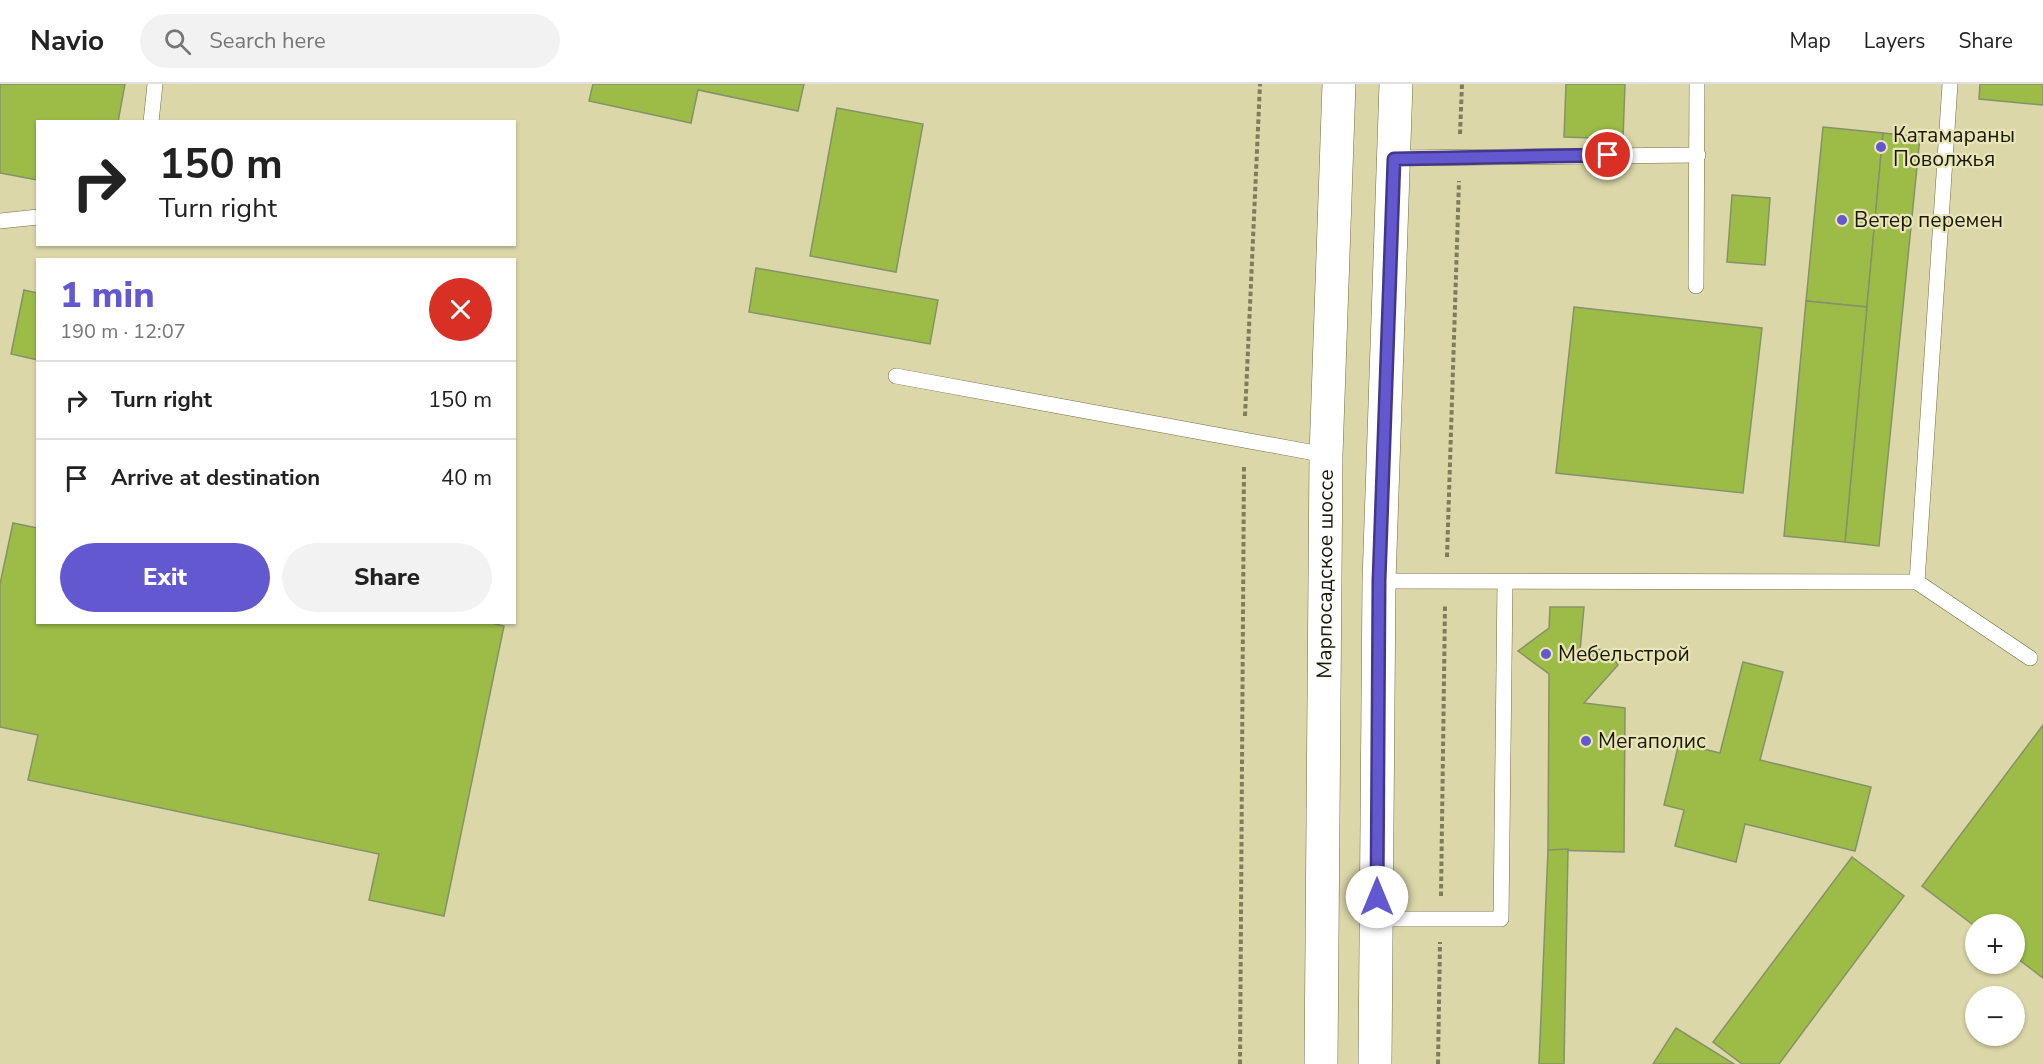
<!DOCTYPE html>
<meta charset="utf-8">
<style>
:root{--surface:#fff;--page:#f2f2f2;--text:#222;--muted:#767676;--line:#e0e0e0;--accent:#6458d1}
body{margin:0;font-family:"Nunito Sans",sans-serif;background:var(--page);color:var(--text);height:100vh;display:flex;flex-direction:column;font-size:22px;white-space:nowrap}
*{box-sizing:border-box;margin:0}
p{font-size:20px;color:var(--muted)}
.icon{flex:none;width:33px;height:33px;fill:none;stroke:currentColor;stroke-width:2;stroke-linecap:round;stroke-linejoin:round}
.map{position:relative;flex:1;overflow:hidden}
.details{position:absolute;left:36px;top:174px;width:480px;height:366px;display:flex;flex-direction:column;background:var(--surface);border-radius:0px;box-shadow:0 2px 4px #0004}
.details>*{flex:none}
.guide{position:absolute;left:36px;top:36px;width:480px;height:126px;border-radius:0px;box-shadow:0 2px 4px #0004;background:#fff;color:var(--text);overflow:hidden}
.tools{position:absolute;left:1965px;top:830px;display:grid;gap:12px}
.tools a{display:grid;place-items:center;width:60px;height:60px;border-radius:50%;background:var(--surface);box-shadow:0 2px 4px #0004;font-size:30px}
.pin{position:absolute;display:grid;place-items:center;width:51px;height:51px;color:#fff;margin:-26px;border:3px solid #fff;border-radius:50%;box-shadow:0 2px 6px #0007}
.me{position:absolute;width:66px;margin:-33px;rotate:0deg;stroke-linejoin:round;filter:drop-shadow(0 0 4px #0008)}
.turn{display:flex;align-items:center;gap:21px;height:126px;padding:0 24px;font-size:27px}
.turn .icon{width:78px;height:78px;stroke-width:2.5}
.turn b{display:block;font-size:42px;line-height:51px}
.round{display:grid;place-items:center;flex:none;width:63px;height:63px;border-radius:32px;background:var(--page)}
.overview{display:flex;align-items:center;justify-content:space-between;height:102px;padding:0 24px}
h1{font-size:36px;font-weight:800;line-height:45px;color:var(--accent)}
.primary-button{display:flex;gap:12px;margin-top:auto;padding:12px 24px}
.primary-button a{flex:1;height:69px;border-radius:36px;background:var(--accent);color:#fff;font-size:24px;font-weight:800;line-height:69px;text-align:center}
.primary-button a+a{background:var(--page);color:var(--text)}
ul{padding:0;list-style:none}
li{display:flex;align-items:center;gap:18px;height:78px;padding:0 24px;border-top:2px solid var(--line)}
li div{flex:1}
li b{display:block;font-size:22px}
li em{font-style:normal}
header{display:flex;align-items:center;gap:36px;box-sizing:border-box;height:84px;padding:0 30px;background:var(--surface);border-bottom:2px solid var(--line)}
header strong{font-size:28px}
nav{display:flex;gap:33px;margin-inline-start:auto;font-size:21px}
.search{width:420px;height:54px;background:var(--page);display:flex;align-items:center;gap:15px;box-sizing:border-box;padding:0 21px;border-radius:33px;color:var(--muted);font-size:22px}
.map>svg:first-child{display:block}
</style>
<header>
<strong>Navio</strong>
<div class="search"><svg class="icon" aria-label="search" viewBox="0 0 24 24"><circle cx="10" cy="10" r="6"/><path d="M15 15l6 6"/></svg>Search here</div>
<nav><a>Map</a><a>Layers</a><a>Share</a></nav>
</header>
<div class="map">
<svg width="2043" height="980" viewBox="0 0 2043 980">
<rect width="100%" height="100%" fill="#dcd7a9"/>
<g fill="#9cbc47" stroke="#859269" stroke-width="1.5">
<path d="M0 0H125L118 38H38V96L0 89Z"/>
<path d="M593 0H804L798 27 698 6 691 39 589 17Z"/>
<path d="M1566 0H1625L1623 55 1564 53Z"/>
<path d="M1980 0H2043V21L1979 15Z"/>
<path d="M837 24 923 40 896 188 810 172Z"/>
<path d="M1823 43 1883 49 1867 223 1806 217Z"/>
<path d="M1883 49 1920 53 1879 462 1845 458Z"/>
<path d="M1732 111 1770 114 1765 181 1727 178Z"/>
<path d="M756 184 938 216 930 260 749 228Z"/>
<path d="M24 206 38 209V276L11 270Z"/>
<path d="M1806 217 1867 223 1845 458 1784 452Z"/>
<path d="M1574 223 1762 244 1743 409 1556 389Z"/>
<path d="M13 439 38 444V538H487L504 542 444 832 369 816 379 770 28 696 38 651 0 643V500Z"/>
<path d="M1550 523H1584L1580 567 1607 565 1618 581 1584 619 1625 624 1624 768 1548 766 1549 590 1518 567 1549 544Z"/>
<path d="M1743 578 1783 588 1760 676 1871 703 1855 767 1745 740 1736 778 1675 762 1684 726 1664 721 1679 659 1720 669Z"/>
<path d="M2043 641V894L2014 872V840H1976V843L1922 802Z"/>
<path d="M1568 765 1564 980H1539L1548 766Z"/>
<path d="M1852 773 1904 812 1779 980H1742L1713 958Z"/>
<path d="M1676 944 1734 980H1653Z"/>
</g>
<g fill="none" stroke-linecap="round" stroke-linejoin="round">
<g stroke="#716d43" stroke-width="16">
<g id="service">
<path d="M151 38 155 0"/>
<path d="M1394 74 1698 71"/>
<path d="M0 137 38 133"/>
<path d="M1696 202 1697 0"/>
<path d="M896 292 1326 371"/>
<path d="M1379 497 1917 498 2030 574"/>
<path d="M1917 498 1950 0"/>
<path d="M1376 835H1501L1505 499"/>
</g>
</g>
<g stroke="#716d43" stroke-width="34">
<g id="primary">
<path id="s1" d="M1321 980 1326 371 1339 0"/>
<path d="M1375 980 1379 497 1396 0"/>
</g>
</g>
<g stroke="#7f7c5b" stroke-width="4" stroke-dasharray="4.5 3" stroke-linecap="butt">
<path d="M1460 50 1462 0"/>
<path d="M1245 332 1260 0"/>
<path d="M1447 473 1459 97"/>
<path d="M1441 812 1445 522"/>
<path d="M1240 980 1244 381"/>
<path d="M1438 980 1440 858"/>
</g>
<use href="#service" stroke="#fff" stroke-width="15"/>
<use href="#primary" stroke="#fff" stroke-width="33"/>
</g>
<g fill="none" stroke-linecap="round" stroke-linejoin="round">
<g stroke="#413988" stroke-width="15">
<path id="route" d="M1377 813 1379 497 1394 75 1608 71"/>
</g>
<use href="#route" stroke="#6458d1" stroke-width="10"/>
</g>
<g fill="#6458d1" stroke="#e9e5b6" stroke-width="2">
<circle cx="1881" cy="63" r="6"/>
<circle cx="1842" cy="136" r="6"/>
<circle cx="1546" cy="570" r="6"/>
<circle cx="1586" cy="657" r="6"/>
</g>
<g text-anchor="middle" stroke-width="4.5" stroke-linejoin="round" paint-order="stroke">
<g font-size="21" fill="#1a1807" stroke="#e9e5b6" text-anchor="start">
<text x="1893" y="58">Катамараны<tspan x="1893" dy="24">Поволжья</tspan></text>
<text x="1854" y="143">Ветер перемен</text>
<text x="1558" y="577">Мебельстрой</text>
<text x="1598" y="664">Мегаполис</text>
</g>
<g font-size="21" fill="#1a1807" stroke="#e9e5b6">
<text dy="7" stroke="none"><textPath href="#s1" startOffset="490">Марпосадское шоссе</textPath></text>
</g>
</g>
</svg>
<div class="tools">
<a>+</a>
<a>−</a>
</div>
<div class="pin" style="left:1608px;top:71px;background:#d93025"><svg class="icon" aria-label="arrive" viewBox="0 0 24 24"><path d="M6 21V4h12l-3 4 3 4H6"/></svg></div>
<svg class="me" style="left:1377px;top:813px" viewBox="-20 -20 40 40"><circle r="19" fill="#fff"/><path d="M0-13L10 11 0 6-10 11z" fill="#6458d1"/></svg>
<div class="guide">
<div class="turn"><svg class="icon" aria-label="right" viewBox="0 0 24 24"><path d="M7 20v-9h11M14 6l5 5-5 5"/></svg><div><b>150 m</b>Turn right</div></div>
</div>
<section class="details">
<div class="overview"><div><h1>1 min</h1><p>190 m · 12:07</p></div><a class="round" style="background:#d93025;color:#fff"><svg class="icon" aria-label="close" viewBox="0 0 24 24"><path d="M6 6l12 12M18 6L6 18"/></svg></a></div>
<ul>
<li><svg class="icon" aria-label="right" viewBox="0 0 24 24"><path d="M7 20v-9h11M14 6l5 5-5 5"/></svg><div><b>Turn right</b></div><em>150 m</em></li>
<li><svg class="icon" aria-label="arrive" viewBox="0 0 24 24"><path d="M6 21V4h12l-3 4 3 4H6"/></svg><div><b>Arrive at destination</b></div><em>40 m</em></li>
</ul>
<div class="primary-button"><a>Exit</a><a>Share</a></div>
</section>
</div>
